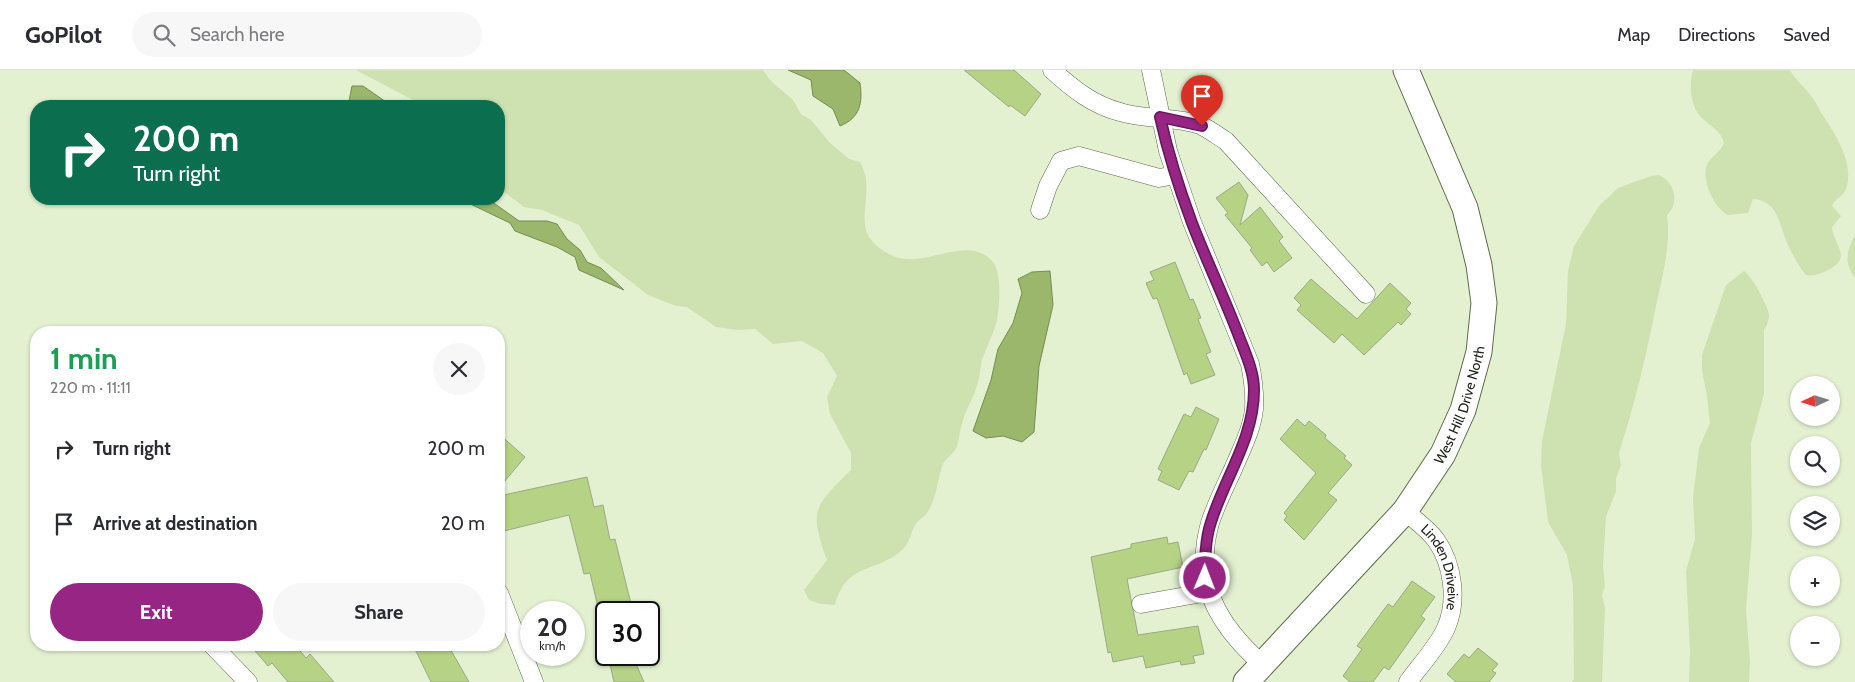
<!DOCTYPE html>
<meta charset="utf-8">
<style>
:root{--surface:#fff;--page:#f7f7f7;--text:#2b2b33;--muted:#7c7c81;--line:#e1e1e2;--accent:#962584}
body{margin:0;font-family:Cabin,sans-serif;background:var(--page);color:var(--text);height:100vh;display:flex;flex-direction:column;font-size:19px;white-space:nowrap}
*{box-sizing:border-box;margin:0}
p{font-size:16px;color:var(--muted)}
.icon{flex:none;width:28px;height:28px;fill:none;stroke:currentColor;stroke-width:2;stroke-linecap:round;stroke-linejoin:round}
.map{position:relative;flex:1;overflow:hidden}
.sheet{position:absolute;left:30px;top:256px;width:475px;height:325px;display:flex;flex-direction:column;background:var(--surface);border-radius:20px;box-shadow:0 1px 4px #0004}
.sheet>*{flex:none}
.top-card{position:absolute;left:30px;top:30px;width:475px;height:105px;border-radius:20px;box-shadow:0 1px 4px #0004;background:#0b6e4f;color:#fff;overflow:hidden}
.needle{width:32px;rotate:266deg}
.buttons{position:absolute;left:1790px;top:306px;display:grid;gap:10px}
.buttons a{display:grid;place-items:center;width:50px;height:50px;border-radius:50%;background:var(--surface);box-shadow:0 1px 4px #0004;font-size:25px}
.speed{position:absolute;left:520px;top:531px;display:flex;gap:10px;font-size:25px;font-weight:700;text-align:center}
.speed>*{display:grid;place-content:center;width:65px;height:65px;border-radius:50%;background:var(--surface);box-shadow:0 1px 4px #0004;line-height:1}
.speed small{font-size:12px;font-weight:400}
.speed .limit{border:2px solid #111;border-radius:8px;background:#fff;color:#111}
.pin{position:absolute;display:grid;place-items:center;width:42px;height:42px;color:#fff;margin:-51px -21px;border-radius:50% 50% 50% 0;rotate:-45deg;box-shadow:0 0 5px #0007}
.pin .icon{rotate:45deg}
.me{position:absolute;width:55px;margin:-28px;rotate:1deg;stroke-linejoin:round;filter:drop-shadow(0 0 4px #0008)}
.turn{display:flex;align-items:center;gap:18px;height:105px;padding:0 20px;font-size:22px}
.turn .icon{width:65px;height:65px;stroke-width:2.5}
.turn b{display:block;font-size:35px;line-height:42px}
.round{display:grid;place-items:center;flex:none;width:52px;height:52px;border-radius:26px;background:var(--page)}
.headline{display:flex;align-items:center;justify-content:space-between;height:85px;padding:0 20px}
h1{font-size:30px;font-weight:800;line-height:38px;color:#1e9e55}
.button{display:flex;gap:10px;margin-top:auto;padding:10px 20px}
.button a{flex:1;height:58px;border-radius:30px;background:var(--accent);color:#fff;font-size:20px;font-weight:800;line-height:58px;text-align:center}
.button a+a{background:var(--page);color:var(--text)}
ul{padding:0;list-style:none}
li{display:flex;align-items:center;gap:15px;height:75px;padding:0 20px}
li div{flex:1}
li b{display:block;font-size:19px}
li em{font-style:normal}
header{display:flex;align-items:center;gap:30px;box-sizing:border-box;height:70px;padding:0 25px;background:var(--surface);border-bottom:1px solid var(--line)}
header strong{font-size:24px}
nav{display:flex;gap:28px;margin-inline-start:auto;font-size:18px}
.search{width:350px;height:45px;background:var(--page);display:flex;align-items:center;gap:12px;box-sizing:border-box;padding:0 18px;border-radius:28px;color:var(--muted);font-size:19px}
.map>svg:first-child{display:block}
</style>
<header>
<strong>GoPilot</strong>
<div class="search"><svg class="icon" aria-label="search" viewBox="0 0 24 24"><circle cx="10" cy="10" r="6"/><path d="M15 15l6 6"/></svg>Search here</div>
<nav><a>Map</a><a>Directions</a><a>Saved</a></nav>
</header>
<div class="map">
<svg width="1855" height="612" viewBox="0 0 1855 612">
<rect width="100%" height="100%" fill="#e4f1d1"/>
<g fill="#cee1b0">
<path d="M356 0H763L770 10 793 30 801 44 811 50 830 73 849 89 860 92C880 127 843 160 889 184 924 203 965 161 993 192 1002 202 1000 241 996 254 992 267 986 278 982 290 980 298 980 307 977 316 973 329 965 341 962 354 959 362 960 372 955 380 952 385 946 388 943 394 937 410 937 430 926 444 923 448 918 450 916 454 911 461 910 472 904 478 879 504 847 490 835 535L821 534 809 530 804 520 827 490C808 439 815 436 851 400V383L830 344 827 327 837 306 823 283 802 271 773 274 755 259 738 260 716 257 687 237 676 236 648 225 599 187 579 155 542 140 524 137 499 118V36H418L415 31Z"/>
<path d="M1693 0H1790C1796 11 1805 17 1812 27 1816 32 1818 38 1822 44 1835 64 1855 93 1846 119 1844 126 1835 128 1832 136L1841 146 1832 157C1833 175 1854 187 1828 200 1820 204 1815 206 1806 205 1799 197 1792 184 1788 175 1779 155 1779 131 1753 129L1748 143 1728 145C1714 138 1701 110 1707 95 1709 88 1720 83 1724 73 1721 60 1708 55 1700 46 1690 35 1689 14 1693 0Z"/>
<path d="M1659 105C1675 112 1680 133 1667 145 1671 173 1663 204 1657 231 1647 283 1635 333 1619 383L1621 395 1616 408V421L1606 447 1603 496 1605 516 1602 525 1605 538 1602 612H1572L1574 609 1573 516 1567 485 1548 452 1541 395 1542 371 1566 254 1568 201 1574 176 1599 136 1618 118 1651 106Z"/>
<path d="M1855 165V208C1844 193 1846 181 1855 165Z"/>
<path d="M1744 201C1752 206 1768 236 1769 245 1769 251 1767 255 1764 260V324L1751 373 1752 464 1746 540 1750 592 1749 612H1689L1690 580 1686 501 1695 469 1693 428 1699 378 1710 353 1707 326 1702 301V285L1726 215Z"/>
</g>
<g fill="#9bb76b" stroke="#768b52">
<path d="M788 0H844L860 13C863 33 860 48 840 56L833 39 813 26 811 10Z"/>
<path d="M352 16H363L392 36H348Z"/>
<path d="M460 129H488L519 151H547L557 154 567 169 580 180 587 192 601 198 624 220 579 200 575 187 557 177 515 161 510 153Z"/>
<path d="M1050 201 1053 235 1039 296 1034 362 1022 372 1003 366 986 368 973 361 991 310 998 279 1013 253 1022 223 1018 209 1032 202Z"/>
</g>
<g fill="#b5d285" stroke="#9ca88a">
<path d="M964 0H1014L1041 24 1025 46 1010 35 1009 37Z"/>
<path d="M1239 112 1248 125 1240 155 1260 137 1283 167 1279 171 1292 188 1274 202 1267 192 1262 196 1250 180 1252 178 1225 145 1228 143 1216 128Z"/>
<path d="M1175 192 1190 230 1193 229 1201 248 1198 249 1211 282 1206 284 1215 305 1191 314 1187 303 1184 305 1157 228 1153 229 1146 213 1154 210 1150 202Z"/>
<path d="M1311 209 1357 249 1390 213 1411 233 1406 239 1411 244 1401 255 1398 252 1364 285 1342 264 1334 273 1297 240 1301 235 1294 228Z"/>
<path d="M1196 337 1219 349 1206 380 1204 379 1193 402 1189 401 1179 420 1158 410 1162 401 1158 399 1184 344 1191 347Z"/>
<path d="M1297 349 1305 356 1309 351 1326 365 1325 368 1346 386 1344 388 1352 395 1328 423 1337 430 1304 470 1284 450 1287 446 1284 443 1316 403 1280 369Z"/>
<path d="M499 364 525 387 499 418Z"/>
<path d="M587 407 594 437 603 435 610 470 615 469 633 542H599L590 503 584 504 569 445 504 461 499 426Z"/>
<path d="M1167 467 1168 474 1178 472 1183 497 1127 509 1138 565 1198 556 1204 584 1193 586 1195 593 1181 595 1180 591 1146 598 1143 586 1113 592 1111 582 1108 583 1091 487 1131 478V474Z"/>
<path d="M1412 511 1435 527 1421 546 1425 549 1389 600 1384 597 1373 612H1350L1343 606 1362 579 1357 576 1388 534 1393 537Z"/>
<path d="M250 575H295L306 588 310 584 334 612H288L272 593 268 596Z"/>
<path d="M413 575H448L469 612H431Z"/>
<path d="M1478 578 1498 594 1492 601 1496 603 1489 612H1456L1447 604 1464 584 1469 588Z"/>
<path d="M608 585H632L644 612H614Z"/>
</g>
<g fill="none" stroke-linecap="round" stroke-linejoin="round">
<g stroke="#5e694d" stroke-width="19">
<g id="street">
<path d="M1052 0C1073 19 1093 35 1120 42 1146 50 1174 46 1200 55 1209 59 1218 66 1226 71L1366 224"/>
<path d="M1151 0 1168 81 1192 152 1250 294C1253 309 1255 323 1254 339 1252 359 1242 378 1234 397 1226 415 1216 434 1210 453 1193 513 1218 555 1262 594"/>
<path d="M1040 140 1048 116 1061 91 1079 86 1159 108 1176 105"/>
<path id="s1" d="M1405 441C1415 450 1428 459 1436 470 1453 494 1458 531 1446 558 1437 578 1420 595 1408 612"/>
<path d="M499 523 534 612"/>
<path d="M1141 534 1208 522"/>
<path d="M212 575 248 612"/>
</g>
</g>
<g stroke="#5e694d" stroke-width="27">
<g id="secondary">
<path id="s2" d="M1246 612 1405 441 1443 384 1463 340 1479 282 1484 233 1479 195 1465 138 1406 0"/>
</g>
</g>
<use href="#street" stroke="#fff" stroke-width="18"/>
<use href="#secondary" stroke="#fff" stroke-width="25"/>
</g>
<g fill="none" stroke-linecap="round" stroke-linejoin="round">
<g stroke="#621856" stroke-width="12">
<path id="route" d="M1202 56 1160 47C1168 83 1179 118 1192 153 1207 192 1225 229 1240 269 1246 285 1254 302 1254 320 1254 368 1225 407 1211 452 1205 470 1205 490 1205 508"/>
</g>
<use href="#route" stroke="#962584" stroke-width="9"/>
</g>
<g text-anchor="middle" stroke-width="4" stroke-linejoin="round" paint-order="stroke">
<g font-size="14" fill="#202419" stroke="#f1fede">
<text dy="5" stroke="none"><textPath href="#s2" startOffset="354">West Hill Drive North</textPath></text>
<text dy="5" stroke="none"><textPath href="#s1" startOffset="70">Linden Driveive</textPath></text>
</g>
</g>
</svg>
<div class="buttons">
<a><svg class="needle" viewBox="-14 -14 28 28"><path d="M0-13l5 13h-10z" fill="#e53935"/><path d="M0 13l5-13h-10z" fill="#7c7c81"/></svg></a>
<a><svg class="icon" aria-label="search" viewBox="0 0 24 24"><circle cx="10" cy="10" r="6"/><path d="M15 15l6 6"/></svg></a>
<a><svg class="icon" aria-label="layers" viewBox="0 0 24 24"><path d="M12 4l9 5-9 5-9-5zM3 14l9 5 9-5"/></svg></a>
<a>+</a>
<a>−</a>
</div>
<div class="speed"><div>20<small>km/h</small></div><div class="limit">30</div></div>
<div class="pin" style="left:1202px;top:56px;background:#d93025"><svg class="icon" aria-label="arrive" viewBox="0 0 24 24"><path d="M6 21V4h12l-3 4 3 4H6"/></svg></div>
<svg class="me" style="left:1205px;top:508px" viewBox="-20 -20 40 40"><circle r="17" fill="#962584" stroke="#fff" stroke-width="3"/><path d="M0-11L8 9 0 5-8 9z" fill="#fff"/></svg>
<div class="top-card">
<div class="turn"><svg class="icon" aria-label="right" viewBox="0 0 24 24"><path d="M7 20v-9h11M14 6l5 5-5 5"/></svg><div><b>200 m</b>Turn right</div></div>
</div>
<section class="sheet">
<div class="headline"><div><h1>1 min</h1><p>220 m · 11:11</p></div><a class="round"><svg class="icon" aria-label="close" viewBox="0 0 24 24"><path d="M6 6l12 12M18 6L6 18"/></svg></a></div>
<ul>
<li><svg class="icon" aria-label="right" viewBox="0 0 24 24"><path d="M7 20v-9h11M14 6l5 5-5 5"/></svg><div><b>Turn right</b></div><em>200 m</em></li>
<li><svg class="icon" aria-label="arrive" viewBox="0 0 24 24"><path d="M6 21V4h12l-3 4 3 4H6"/></svg><div><b>Arrive at destination</b></div><em>20 m</em></li>
</ul>
<div class="button"><a>Exit</a><a>Share</a></div>
</section>
</div>
